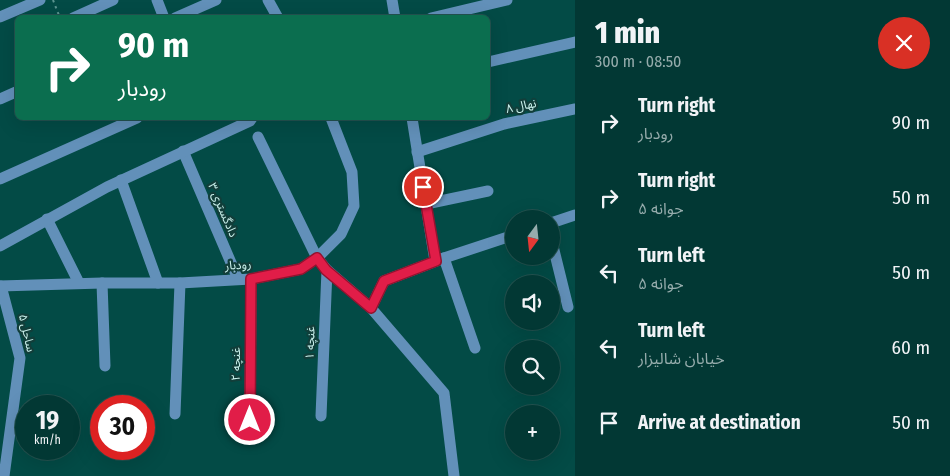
<!DOCTYPE html>
<meta charset="utf-8">
<style>
:root{--surface:#023834;--page:#0c3f3c;--text:#f1f3f6;--muted:#96acac;--line:#23524f}
body{margin:0;font-family:"Fira Sans Condensed","Noto Sans Arabic",sans-serif;background:var(--page);color:var(--text);height:100vh;display:flex;flex-direction:column;font-size:19px;white-space:nowrap}
*{box-sizing:border-box;margin:0}
p{font-size:16px;color:var(--muted)}
.icon{flex:none;width:28px;height:28px;fill:none;stroke:currentColor;stroke-width:2;stroke-linecap:round;stroke-linejoin:round}
.map{position:relative;flex:1;overflow:hidden}
.panel{display:flex;flex-direction:column;background:var(--surface);width:375px}
.panel>*{flex:none}
.banner{position:absolute;left:15px;top:15px;width:475px;height:105px;border-radius:8px;box-shadow:0 5px 20px #0002,0 0 0 1px var(--line);background:#0b6e4f;color:#fff;overflow:hidden}
.needle{width:32px;rotate:195deg}
.buttons{position:absolute;left:505px;top:210px;display:grid;gap:10px}
.buttons a{display:grid;place-items:center;width:55px;height:55px;border-radius:50%;background:var(--surface);box-shadow:0 5px 20px #0002,0 0 0 1px var(--line);font-size:25px}
.speed{position:absolute;left:15px;top:395px;display:flex;gap:10px;font-size:25px;font-weight:700;text-align:center}
.speed>*{display:grid;place-content:center;width:65px;height:65px;border-radius:50%;background:var(--surface);box-shadow:0 5px 20px #0002,0 0 0 1px var(--line);line-height:1}
.speed small{font-size:12px;font-weight:400}
.speed .limit{border:8px solid #d22;background:#fff;color:#111}
.pin{position:absolute;display:grid;place-items:center;width:42px;height:42px;color:#fff;margin:-21px;border:2px solid #fff;border-radius:50%;box-shadow:0 1px 5px #0007}
.me{position:absolute;width:55px;margin:-28px;rotate:0deg;stroke-linejoin:round;filter:drop-shadow(0 0 4px #0008)}
.turn{display:flex;align-items:center;gap:18px;height:105px;padding:0 20px;font-size:22px}
.turn .icon{width:65px;height:65px;stroke-width:2.5}
.turn b{display:block;font-size:35px;line-height:42px}
.round{display:grid;place-items:center;flex:none;width:52px;height:52px;border-radius:26px;background:var(--page)}
.headline{display:flex;align-items:center;justify-content:space-between;height:85px;padding:0 20px}
h1{font-size:30px;font-weight:800;line-height:38px}
ul{padding:0;list-style:none}
li{display:flex;align-items:center;gap:15px;height:75px;padding:0 20px}
li div{flex:1}
li b{display:block;font-size:19px}
li em{font-style:normal}
main{display:flex;flex:1;min-height:0}
.map>svg:first-child{display:block}
</style>
<main>
<div class="map">
<svg width="575" height="476" viewBox="0 0 575 476">
<rect width="100%" height="100%" fill="#034b46"/>
<g fill="none" stroke-linecap="round" stroke-linejoin="round">
<path stroke="#5c9590" stroke-width="2" stroke-dasharray="2.5 4" stroke-linecap="butt" d="M53 0 60 18"/>
<g stroke="#6290b9" stroke-width="11">
<path d="M157 0 164 18"/>
<path d="M268 0 278 18"/>
<path d="M392 0 395 18"/>
<path d="M0 17 40 0"/>
<path d="M73 18 113 0"/>
<path d="M175 18 216 0"/>
<path d="M431 18 507 0"/>
<path d="M488 62 575 42"/>
<path d="M0 99 18 91"/>
<path d="M412 118 435 261"/>
<path d="M258 137 317 258 327 270 371 308 444 393 454 476"/>
<path d="M183 151 238 279"/>
<path d="M417 152 504 124 575 109"/>
<path d="M0 179 137 118"/>
<path d="M121 180 158 283"/>
<path d="M426 204 488 191"/>
<path d="M47 219 79 283"/>
<path d="M551 223 575 215"/>
<path d="M551 238 568 307"/>
<path d="M0 246 107 187 250 121 252 118"/>
<path d="M444 258 475 348"/>
<path d="M102 283 105 366"/>
<path d="M0 286 102 283H180L251 279 301 269 317 258 341 234 354 206 352 172 331 118"/>
<path d="M1 286 20 358 4 476"/>
<path d="M371 308 384 281 444 258 514 235"/>
<path d="M175 414 180 283"/>
<path d="M321 416 327 270"/>
<path d="M250 420 251 279"/>
</g>
</g>
<g fill="none" stroke-linecap="round" stroke-linejoin="round">
<g stroke="#92132f" stroke-width="12">
<path id="route" d="M250 420 251 279 301 269 317 258 326 270 371 308 384 281 436 261 423 187"/>
</g>
<use href="#route" stroke="#e11d48" stroke-width="9"/>
</g>
<g text-anchor="middle" stroke-width="4.5" stroke-linejoin="round" paint-order="stroke">
<g font-size="12" fill="#cbf1ec" stroke="#123e3a">
<text transform="translate(521 106) rotate(-12)" y="4">نهال ۸</text>
<text transform="translate(223 210) rotate(67)" y="4">دادگستری ۳</text>
<text transform="translate(238 265) rotate(-4)" y="4">رودبار</text>
<text transform="translate(27 333) rotate(77)" y="4">ساحل ۵</text>
<text transform="translate(310 343) rotate(-88)" y="4">غنچه ۱</text>
<text transform="translate(236 364) rotate(-90)" y="4">غنچه ۲</text>
</g>
</g>
</svg>
<div class="buttons">
<a><svg class="needle" viewBox="-14 -14 28 28"><path d="M0-13l5 13h-10z" fill="#e53935"/><path d="M0 13l5-13h-10z" fill="#96acac"/></svg></a>
<a><svg class="icon" aria-label="sound" viewBox="0 0 24 24"><path d="M4 9h4l5-4v14l-5-4H4zM17 9q2 3 0 6"/></svg></a>
<a><svg class="icon" aria-label="search" viewBox="0 0 24 24"><circle cx="10" cy="10" r="6"/><path d="M15 15l6 6"/></svg></a>
<a>+</a>
</div>
<div class="speed"><div>19<small>km/h</small></div><div class="limit">30</div></div>
<div class="pin" style="left:423px;top:187px;background:#d93025"><svg class="icon" aria-label="arrive" viewBox="0 0 24 24"><path d="M6 21V4h12l-3 4 3 4H6"/></svg></div>
<svg class="me" style="left:250px;top:420px" viewBox="-20 -20 40 40"><circle r="17" fill="#e11d48" stroke="#fff" stroke-width="3"/><path d="M0-11L8 9 0 5-8 9z" fill="#fff"/></svg>
<div class="banner">
<div class="turn"><svg class="icon" aria-label="right" viewBox="0 0 24 24"><path d="M7 20v-9h11M14 6l5 5-5 5"/></svg><div><b>90 m</b>رودبار</div></div>
</div>
</div>
<section class="panel">
<div class="headline"><div><h1>1 min</h1><p>300 m · 08:50</p></div><a class="round" style="background:#d93025;color:#fff"><svg class="icon" aria-label="close" viewBox="0 0 24 24"><path d="M6 6l12 12M18 6L6 18"/></svg></a></div>
<ul>
<li><svg class="icon" aria-label="right" viewBox="0 0 24 24"><path d="M7 20v-9h11M14 6l5 5-5 5"/></svg><div><b>Turn right</b><p>رودبار</p></div><em>90 m</em></li>
<li><svg class="icon" aria-label="right" viewBox="0 0 24 24"><path d="M7 20v-9h11M14 6l5 5-5 5"/></svg><div><b>Turn right</b><p>جوانه ۵</p></div><em>50 m</em></li>
<li><svg class="icon" aria-label="left" viewBox="0 0 24 24"><path d="M17 20v-9H6M10 6l-5 5 5 5"/></svg><div><b>Turn left</b><p>جوانه ۵</p></div><em>50 m</em></li>
<li><svg class="icon" aria-label="left" viewBox="0 0 24 24"><path d="M17 20v-9H6M10 6l-5 5 5 5"/></svg><div><b>Turn left</b><p>خیابان شالیزار</p></div><em>60 m</em></li>
<li><svg class="icon" aria-label="arrive" viewBox="0 0 24 24"><path d="M6 21V4h12l-3 4 3 4H6"/></svg><div><b>Arrive at destination</b></div><em>50 m</em></li>
</ul>
</section>
</main>
